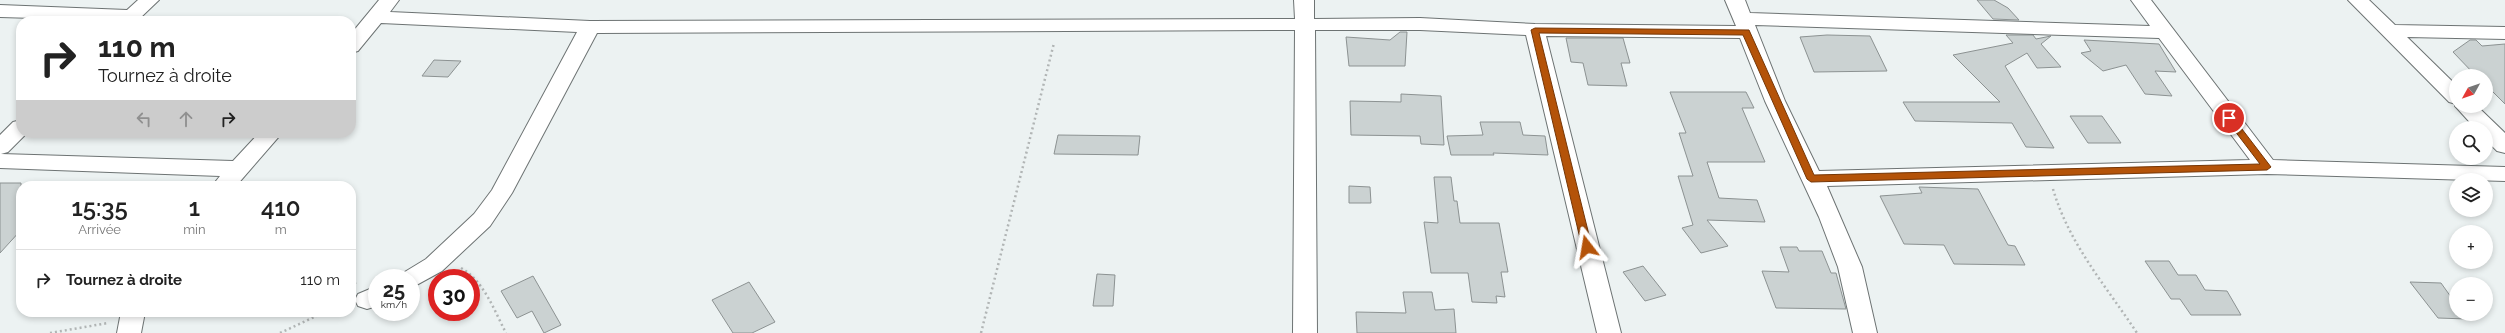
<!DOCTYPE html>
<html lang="fr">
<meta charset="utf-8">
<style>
:root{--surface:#fff;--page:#f2f2f2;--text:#222;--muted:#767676;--line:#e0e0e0}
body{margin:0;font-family:Raleway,sans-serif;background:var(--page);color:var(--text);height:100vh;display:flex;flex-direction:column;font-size:15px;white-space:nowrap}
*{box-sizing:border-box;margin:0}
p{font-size:13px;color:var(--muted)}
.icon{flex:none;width:22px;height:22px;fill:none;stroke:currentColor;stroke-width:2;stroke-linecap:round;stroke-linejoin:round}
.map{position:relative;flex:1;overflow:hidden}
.details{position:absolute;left:16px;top:181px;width:340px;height:136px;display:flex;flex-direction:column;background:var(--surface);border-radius:16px;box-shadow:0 2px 6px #0003}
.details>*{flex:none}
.top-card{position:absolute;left:16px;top:16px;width:340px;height:122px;border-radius:16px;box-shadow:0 2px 6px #0003;background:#fff;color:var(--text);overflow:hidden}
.needle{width:26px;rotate:230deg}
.tools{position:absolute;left:2449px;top:69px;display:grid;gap:8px}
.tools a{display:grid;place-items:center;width:44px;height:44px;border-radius:50%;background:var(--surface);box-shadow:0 2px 6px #0003;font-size:20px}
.speed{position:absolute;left:368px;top:269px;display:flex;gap:8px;font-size:20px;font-weight:700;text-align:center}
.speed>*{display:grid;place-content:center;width:52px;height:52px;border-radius:50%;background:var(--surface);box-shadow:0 2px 6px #0003;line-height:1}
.speed small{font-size:10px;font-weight:400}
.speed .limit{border:6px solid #d22;background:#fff;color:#111}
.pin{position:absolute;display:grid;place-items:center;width:34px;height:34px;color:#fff;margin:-17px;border:2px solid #fff;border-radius:50%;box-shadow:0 1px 4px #0007}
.me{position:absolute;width:44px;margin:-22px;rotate:346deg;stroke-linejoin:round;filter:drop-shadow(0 0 3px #0008)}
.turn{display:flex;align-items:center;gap:14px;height:84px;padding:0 16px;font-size:18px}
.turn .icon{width:52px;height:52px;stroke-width:2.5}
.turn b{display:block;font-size:28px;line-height:34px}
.lanes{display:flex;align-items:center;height:38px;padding:0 16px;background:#0003;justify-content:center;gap:20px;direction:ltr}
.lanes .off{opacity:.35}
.eta{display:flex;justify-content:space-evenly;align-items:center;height:68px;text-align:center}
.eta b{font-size:24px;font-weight:600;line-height:28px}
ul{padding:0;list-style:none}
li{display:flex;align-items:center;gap:12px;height:60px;padding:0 16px;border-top:1px solid var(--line)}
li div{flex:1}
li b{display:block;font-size:15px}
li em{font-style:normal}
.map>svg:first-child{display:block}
</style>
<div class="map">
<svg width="2505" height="333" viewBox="0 0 2505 333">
<rect width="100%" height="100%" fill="#ecf2f2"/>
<g fill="#cbd2d2" stroke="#8c9292">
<path d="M1977 0H1994L2008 8 2019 20 1993 19Z"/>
<path d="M1400 32H1407L1405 66H1349L1346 37 1390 40Z"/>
<path d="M1827 35 1870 36 1887 71 1814 72 1800 37Z"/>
<path d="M2006 35H2033L2036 39 2051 36 2041 44 2061 67 2037 68 2027 53 2005 66 2054 148 2026 147 2012 123 1915 121 1903 102H2000L1953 55 2013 43Z"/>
<path d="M1566 38H1623L1630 63H1621L1627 86 1588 85 1583 63 1571 62Z"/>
<path d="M2084 40 2159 44 2176 72 2155 71 2172 96 2145 94 2126 65 2103 71 2081 53 2091 51Z"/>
<path d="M2470 40H2476L2482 46 2505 44V104L2486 85V76H2476L2453 52Z"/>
<path d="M434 60 461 61 448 77 422 76Z"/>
<path d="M1670 92H1746L1754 108H1742L1765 162H1707L1719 198 1757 200 1765 222 1707 220 1728 246 1701 253 1682 228 1693 225 1678 176H1693L1679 133H1686Z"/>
<path d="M1401 94 1441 96 1444 145 1421 144 1420 136 1351 135 1350 101 1401 102Z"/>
<path d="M2070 116H2102L2121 143H2088Z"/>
<path d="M1480 122H1520L1523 135 1545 136 1548 155 1493 153 1494 155H1451L1447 136 1483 135Z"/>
<path d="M1058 135 1140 136 1138 155 1054 154Z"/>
<path d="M1434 177H1451L1454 201H1457L1460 223H1499L1508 272H1501L1505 297 1496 296 1497 303 1472 302 1468 273H1431L1424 222 1438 223Z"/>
<path d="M0 183H21V230L0 253Z"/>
<path d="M1349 186 1370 187 1371 203H1349Z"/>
<path d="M1919 187 1978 189 2008 245 2015 246 2025 265 1954 264 1944 245 1904 244 1880 196 1922 193Z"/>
<path d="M1780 247H1797L1799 251H1822L1831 273H1836L1846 309 1776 308 1762 271 1789 272Z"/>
<path d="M2145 261H2169L2178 275H2196L2205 290 2227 291 2241 315H2191L2180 299H2171Z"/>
<path d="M1643 266 1666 295 1645 301 1623 272Z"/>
<path d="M1097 274 1115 275 1113 306H1093Z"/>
<path d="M533 276 561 325 544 333 532 311 517 318 501 291Z"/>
<path d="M749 282 775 322 752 333H733L712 300Z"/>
<path d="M2410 282 2441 283 2456 304V314H2464L2467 319 2438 318Z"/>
<path d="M1403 292H1432L1435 310 1454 309 1456 333H1357L1356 312 1406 313Z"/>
</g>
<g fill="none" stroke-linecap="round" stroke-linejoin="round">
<g stroke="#6d7373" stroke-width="2">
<g id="street">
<path d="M138 0H159L137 21 0 17V5L127 10Z"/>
<path d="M379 0H399L390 12 590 21 1295 19 1294 0H1314V19L1420 18 1535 24 1736 26 1725 0H1745L1750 13 2150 26 2131 0H2151L2273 160 2505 167V181L2267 174 1827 186 1862 267 1877 333H1853L1838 267 1819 217 1765 101 1740 38 1546 36 1621 333H1597L1526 35 1420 30H1315L1317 333H1293L1295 30 597 33 512 193 490 226 442 271 411 288V278H400L403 273 426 259 474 214 492 190 577 32 381 23 358 51 351 53V34ZM1755 25 2159 38 2250 160 1819 171 1785 101Z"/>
<path d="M2348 0H2369L2395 25 2505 27V39L2407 37 2456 85V104L2449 102Z"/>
<path d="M2456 104V106H2477L2505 133V153L2497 151 2486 140V128H2475L2455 106Z"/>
<path d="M21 120V133H27L8 152 1 154 233 161 259 133H282L236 186H212L220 176 0 168V135L13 122Z"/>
<path d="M377 286V306L367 309 358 306 355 300 358 294Z"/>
<path d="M121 312H145L141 333H117Z"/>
</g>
</g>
<g stroke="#b1b5b5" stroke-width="2.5" stroke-dasharray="2 3" stroke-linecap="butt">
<path d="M2053 189C2069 244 2106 286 2137 333"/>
<path d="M461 268C484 281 494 310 506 333"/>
<path d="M351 281 356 284"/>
<path d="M50 333 108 323"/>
<path d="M280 333 325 312"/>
<path d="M981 333 1054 43"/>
</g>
<use href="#street" fill="#fff" fill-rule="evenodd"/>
</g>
<path fill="#b45309" stroke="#753606" d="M1535 28 1749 30 1814 175 2260 164 2225 118 2229 115 2232 116 2271 167 2267 170 1811 182 1807 179 1743 35 1539 33 1592 247 1587 250 1582 247 1531 30Z"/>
</svg>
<div class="tools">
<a><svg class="needle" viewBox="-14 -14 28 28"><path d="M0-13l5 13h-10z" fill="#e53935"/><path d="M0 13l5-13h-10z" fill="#767676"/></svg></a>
<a><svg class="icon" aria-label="search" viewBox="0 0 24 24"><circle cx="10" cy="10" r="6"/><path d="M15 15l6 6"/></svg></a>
<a><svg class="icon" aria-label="layers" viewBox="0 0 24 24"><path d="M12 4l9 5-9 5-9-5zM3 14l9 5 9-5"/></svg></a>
<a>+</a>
<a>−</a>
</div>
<div class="speed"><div>25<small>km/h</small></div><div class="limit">30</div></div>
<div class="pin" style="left:2229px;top:118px;background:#d93025"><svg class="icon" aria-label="arrive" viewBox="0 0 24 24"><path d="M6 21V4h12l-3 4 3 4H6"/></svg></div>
<svg class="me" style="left:1587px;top:247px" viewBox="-20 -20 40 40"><path d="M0-17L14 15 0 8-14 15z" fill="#b45309" stroke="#fff" stroke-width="4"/></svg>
<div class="top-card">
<div class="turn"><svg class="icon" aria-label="right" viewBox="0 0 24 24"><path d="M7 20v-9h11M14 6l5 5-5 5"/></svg><div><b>110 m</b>Tournez à droite</div></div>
<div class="lanes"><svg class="icon off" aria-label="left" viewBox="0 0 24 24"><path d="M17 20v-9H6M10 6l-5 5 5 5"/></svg><svg class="icon off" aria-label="ahead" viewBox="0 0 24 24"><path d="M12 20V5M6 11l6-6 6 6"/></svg><svg class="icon" aria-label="right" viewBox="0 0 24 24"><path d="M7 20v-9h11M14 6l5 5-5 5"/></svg></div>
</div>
<section class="details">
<div class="eta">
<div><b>15:35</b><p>Arrivée</p></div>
<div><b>1</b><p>min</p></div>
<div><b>410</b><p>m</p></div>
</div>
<ul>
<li><svg class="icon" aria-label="right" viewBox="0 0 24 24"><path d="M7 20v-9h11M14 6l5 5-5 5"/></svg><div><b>Tournez à droite</b></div><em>110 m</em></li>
</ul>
</section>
</div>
